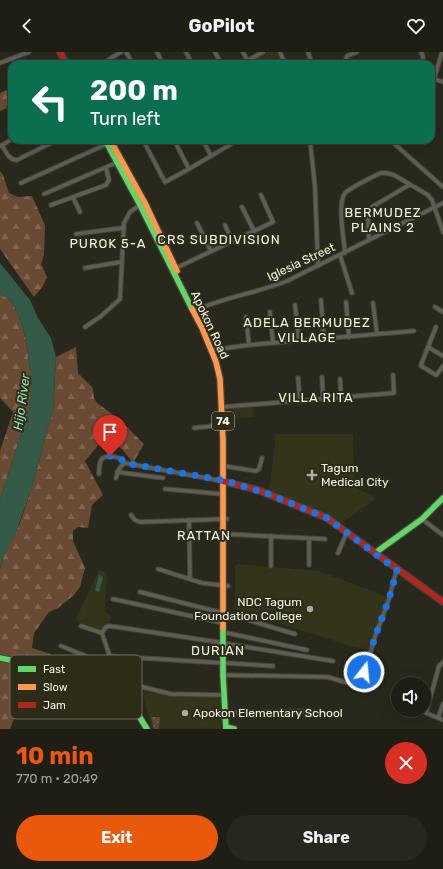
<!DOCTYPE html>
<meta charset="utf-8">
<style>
:root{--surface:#1e1e15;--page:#26271e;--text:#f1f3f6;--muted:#a1a2a0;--line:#3c3c34;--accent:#ea580c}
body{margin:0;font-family:Rubik,sans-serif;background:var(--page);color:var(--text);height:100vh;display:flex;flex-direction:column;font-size:15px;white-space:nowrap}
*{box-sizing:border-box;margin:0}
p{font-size:13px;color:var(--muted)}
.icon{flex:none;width:22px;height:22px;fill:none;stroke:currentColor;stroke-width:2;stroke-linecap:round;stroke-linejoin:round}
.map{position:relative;height:677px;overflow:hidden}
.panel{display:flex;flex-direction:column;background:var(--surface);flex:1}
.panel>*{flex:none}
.top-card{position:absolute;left:8px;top:8px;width:427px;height:84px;border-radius:12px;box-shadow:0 4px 16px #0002,0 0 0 1px var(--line);background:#0b6e4f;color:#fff;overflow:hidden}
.tools{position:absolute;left:391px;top:625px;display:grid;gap:8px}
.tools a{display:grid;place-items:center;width:40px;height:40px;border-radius:50%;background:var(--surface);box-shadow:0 4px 16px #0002,0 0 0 1px var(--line);font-size:20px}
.pin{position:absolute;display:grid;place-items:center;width:34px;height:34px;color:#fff;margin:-41px -17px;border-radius:50% 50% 50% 0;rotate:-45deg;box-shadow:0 0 4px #0007}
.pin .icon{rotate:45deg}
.me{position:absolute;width:44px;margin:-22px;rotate:16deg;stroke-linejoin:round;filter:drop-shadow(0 0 3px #0008)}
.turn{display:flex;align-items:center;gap:14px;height:84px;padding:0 16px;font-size:18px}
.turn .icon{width:52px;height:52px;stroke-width:2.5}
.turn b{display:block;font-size:28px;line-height:34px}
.round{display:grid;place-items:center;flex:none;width:42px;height:42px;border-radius:21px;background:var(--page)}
.overview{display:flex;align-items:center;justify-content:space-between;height:68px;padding:0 16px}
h1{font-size:24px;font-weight:700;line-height:30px;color:var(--accent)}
.button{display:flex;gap:8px;margin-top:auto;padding:8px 16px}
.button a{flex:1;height:46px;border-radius:24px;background:var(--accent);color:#fff;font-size:16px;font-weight:700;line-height:46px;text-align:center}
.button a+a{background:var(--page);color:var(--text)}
header{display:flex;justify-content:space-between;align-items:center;height:52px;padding:0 16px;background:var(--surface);font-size:18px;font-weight:700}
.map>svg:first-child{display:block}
</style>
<header><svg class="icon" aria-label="back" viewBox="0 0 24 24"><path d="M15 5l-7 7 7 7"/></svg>GoPilot<svg class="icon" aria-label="heart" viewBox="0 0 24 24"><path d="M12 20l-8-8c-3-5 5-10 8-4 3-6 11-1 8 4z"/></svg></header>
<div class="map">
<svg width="443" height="677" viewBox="0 0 443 677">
<defs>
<pattern id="grass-dots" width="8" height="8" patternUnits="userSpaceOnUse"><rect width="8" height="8" fill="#5f4532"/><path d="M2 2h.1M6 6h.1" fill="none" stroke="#766050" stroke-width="1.8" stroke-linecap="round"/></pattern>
<pattern id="forest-firs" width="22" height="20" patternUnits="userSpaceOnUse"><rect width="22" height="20" fill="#694b33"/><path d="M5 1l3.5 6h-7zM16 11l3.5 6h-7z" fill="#7f6551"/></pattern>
</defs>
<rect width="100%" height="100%" fill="#28281c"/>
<g fill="#34341b">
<path d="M267 0H277L282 12H251L250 10Z"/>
<path d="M253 355 254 365 233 367V356Z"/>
<path d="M276 382H353L354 435 377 446 340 472 268 439 270 432Z"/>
<path d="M238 512 319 519 387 545 373 601 237 558 235 556V514Z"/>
<path d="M99 518 107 521 105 560 111 563 109 573 101 579 82 573 76 567Z"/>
<path d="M142 640 166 643 224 644 221 677H152Z"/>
</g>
<path fill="url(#grass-dots)" d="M151 665H160L159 677H154Z"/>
<g fill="url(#forest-firs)">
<path d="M12 35V54L0 59V41Z"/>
<path d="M0 119 3 123 9 141 18 145 32 144 45 173 44 203 41 212 47 225 43 234 34 245 0 197Z"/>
<path d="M0 241 11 249 16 258 23 276 27 295 32 334 30 344V353L27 363 0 448V399L13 360 0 346Z"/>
<path d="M76 295 78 321 93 336 94 346 97 351 120 368 144 392 133 411C122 397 120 390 100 391L85 409 103 443 92 453 88 476 78 475 73 479V489L85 516 80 535 74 543 58 556 49 560 34 581 32 596 51 602V612L43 629 27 641 21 648 10 677H0V517L3 506 20 471 30 441 41 403 45 383 53 359 56 305Z"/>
</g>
<g fill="#335b48">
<path d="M0 211 30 248 38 266 51 286 56 305 53 359 45 383 41 403 30 441 16 480 3 506 0 517V448L27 363 30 353V344L32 334 27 295 23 276 16 258 11 249 0 241Z"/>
<path d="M99 523 103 525 99 540 95 539Z"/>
</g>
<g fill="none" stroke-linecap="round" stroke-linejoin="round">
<g stroke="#45453d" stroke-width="5.5">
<g id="street">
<path d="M126 0 133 12"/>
<path d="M157 0 163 12"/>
<path d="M186 0 192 12"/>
<path d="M215 0 221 12"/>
<path d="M243 0 249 12"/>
<path d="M280 0 285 12"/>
<path d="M308 0 312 12"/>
<path d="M421 0 423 5 422 12"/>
<path d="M0 11 29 0"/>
<path d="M105 12 108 8 121 0"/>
<path d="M242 12 263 0"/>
<path d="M353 12 346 7 347 4 357 0"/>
<path d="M431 26 443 30"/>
<path d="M434 27 442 0"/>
<path d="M143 88 165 130 189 117 238 88"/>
<path d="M174 88 189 117"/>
<path d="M203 88 211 104"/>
<path d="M310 88 315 135 318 214"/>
<path d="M390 88 443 135"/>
<path d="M2 93C6 100 9 108 17 108L57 88"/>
<path d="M1 94 12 87"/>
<path d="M21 131 107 92"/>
<path d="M44 142 118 110"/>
<path d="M73 145 80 160"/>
<path d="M51 153 106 133 109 128 106 116"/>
<path d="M242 155 254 179"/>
<path d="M197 171 211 199"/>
<path d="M225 173 232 189"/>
<path d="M76 182 122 176"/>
<path d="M369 188 368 166 372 155 409 133"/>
<path d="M345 201C344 187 337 152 345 141 350 136 374 124 381 121H386L394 123 428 143 432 148 443 180"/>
<path d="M340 203 352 241"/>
<path d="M85 216 121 210"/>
<path d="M176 216 273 170 261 143"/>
<path d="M321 248 324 287"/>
<path d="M346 250 349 285"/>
<path d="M373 251 377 282"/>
<path d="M295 253 299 289"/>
<path d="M435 255 443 260"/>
<path d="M194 259C224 245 257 241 287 229L443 151"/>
<path d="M270 260 273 291"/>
<path d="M246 265 249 293"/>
<path d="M85 275 100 265 120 247 124 171 130 160 140 153"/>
<path d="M436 275 422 310 421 314 436 323 438 321 443 314"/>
<path d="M428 295 443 304"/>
<path d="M212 298 249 293 414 279"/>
<path d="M322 325 323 347"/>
<path d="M298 326 300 349"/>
<path d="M340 327 341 346"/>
<path d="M222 355 394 341 393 323"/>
<path d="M194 376 223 373"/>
<path d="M223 414 256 419 259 417 262 406"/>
<path d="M117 420 163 426"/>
<path d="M99 422C99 418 99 412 101 408 106 401 121 405 125 411L222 429"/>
<path d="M116 426C118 420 119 414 125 411"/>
<path d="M165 437 222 442"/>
<path d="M131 463 135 468 140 470 227 467"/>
<path d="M422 467 443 483"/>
<path d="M189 468 190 527"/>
<path d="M223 482 325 487"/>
<path d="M271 484V514"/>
<path d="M338 501 347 480"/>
<path d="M309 513V487"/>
<path d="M158 517 202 531 228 534"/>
<path d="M140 540 223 561"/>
<path d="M113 547 223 571"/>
<path d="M228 562 295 582"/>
<path d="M81 574 102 581 118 629 130 650"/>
<path d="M102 581 105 576 108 574 117 575 224 591"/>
<path d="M227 581 307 598"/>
<path d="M228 592 333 609"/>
<path d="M61 594 113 615"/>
<path d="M109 604 223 611"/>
<path d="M443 610 439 614 426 661 443 668"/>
<path d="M227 611 273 614"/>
<path d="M223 623 328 625 351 632H359L362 628 375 585 389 547 394 527 397 518"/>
<path d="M118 629 171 642 224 643"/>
<path d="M29 654 73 656 139 664"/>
<path d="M225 661 308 659"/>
<path d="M438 666 443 652"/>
</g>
</g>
<g stroke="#45453d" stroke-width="8">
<g id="fast">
<path d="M105 88 140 153 192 257"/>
<path d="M375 501 422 467 443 446"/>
<path d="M223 576V623L226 677"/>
<path d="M0 606 49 616 131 651 147 677"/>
<path d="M226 675 234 677"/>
</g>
</g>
<g stroke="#45453d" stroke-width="8">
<g id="slow">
<path d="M112 91 145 151 177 219"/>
<path d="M192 257 202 276 216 310 220 327 223 388V576"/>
</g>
</g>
<g stroke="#45453d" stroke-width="8">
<g id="jam">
<path d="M60 0 66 12"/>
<path d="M222 429 258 438 327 466 443 550"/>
</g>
</g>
<use href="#street" stroke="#5e5e55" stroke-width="3.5"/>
<use href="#fast" stroke="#63d668" stroke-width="5.5"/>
<use href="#slow" stroke="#ff974d" stroke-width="5.5"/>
<use href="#jam" stroke="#b3261e" stroke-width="5.5"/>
</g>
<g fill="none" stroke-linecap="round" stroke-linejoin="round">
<path stroke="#1a73e8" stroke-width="7" stroke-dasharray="0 12.6" d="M110 404 121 407 125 411 227 429 271 443 327 466 397 518 389 547 375 585 364 620"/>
</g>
<g fill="#abaca0" stroke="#2c2c18" stroke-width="1.5">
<path d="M310 417h4v4h4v4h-4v4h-4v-4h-4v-4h4z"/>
<circle cx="310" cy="557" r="4"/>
<circle cx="185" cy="661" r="4"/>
</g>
<g text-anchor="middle" stroke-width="4" stroke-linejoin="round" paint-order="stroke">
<rect fill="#2c2c18" stroke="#b7b7a9" stroke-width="1" x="212" y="360" width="22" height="18" rx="3"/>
<g font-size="11" font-weight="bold" fill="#f2f3e7">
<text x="223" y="373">74</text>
</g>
<g font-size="12" fill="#f2f3e7" stroke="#2c2c18">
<text transform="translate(301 210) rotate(-25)" y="4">Iglesia Street</text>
<text transform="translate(210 273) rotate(65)" y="4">Apokon Road</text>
</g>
<g font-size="12" fill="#f2f3e7" stroke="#2c2c18" text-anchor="start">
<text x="321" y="420">Tagum<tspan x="321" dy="14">Medical City</tspan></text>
<text x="302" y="554" text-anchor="end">NDC Tagum<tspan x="302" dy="14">Foundation College</tspan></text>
<text x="193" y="665">Apokon Elementary School</text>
</g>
<g font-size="13" letter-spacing="1" fill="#f2f3e7" stroke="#2c2c18">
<text x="383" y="165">BERMUDEZ<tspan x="383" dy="15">PLAINS 2</tspan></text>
<text x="219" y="192">CRS SUBDIVISION</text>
<text x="108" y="196">PUROK 5-A</text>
<text x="307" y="275">ADELA BERMUDEZ<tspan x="307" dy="15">VILLAGE</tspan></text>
<text x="316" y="350">VILLA RITA</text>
<text x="204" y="488">RATTAN</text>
<text x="218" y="603">DURIAN</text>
</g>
<g font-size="13" font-style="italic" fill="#97e2be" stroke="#2c2c18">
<text transform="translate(21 350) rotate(-82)" y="5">Hijo River</text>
</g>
</g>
<rect x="10" y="603" width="132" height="64" rx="6" fill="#2c2c18" stroke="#676856" stroke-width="1"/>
<rect x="18" y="614" width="18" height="6" fill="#63d668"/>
<rect x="18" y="632" width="18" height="6" fill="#ff974d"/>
<rect x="18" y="650" width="18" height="6" fill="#b3261e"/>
<g font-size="11" fill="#f2f3e7">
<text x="43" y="621">Fast</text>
<text x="43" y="639">Slow</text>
<text x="43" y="657">Jam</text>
</g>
</svg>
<div class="tools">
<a><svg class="icon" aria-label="sound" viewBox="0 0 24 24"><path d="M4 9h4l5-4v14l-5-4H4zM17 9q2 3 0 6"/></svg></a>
</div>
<div class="pin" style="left:110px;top:404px;background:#d93025"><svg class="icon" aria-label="arrive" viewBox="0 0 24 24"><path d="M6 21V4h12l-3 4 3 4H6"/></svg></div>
<svg class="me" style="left:364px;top:620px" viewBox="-20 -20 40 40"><circle r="17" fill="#1a73e8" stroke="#fff" stroke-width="3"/><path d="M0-11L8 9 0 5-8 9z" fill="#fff"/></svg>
<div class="top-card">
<div class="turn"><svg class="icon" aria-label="left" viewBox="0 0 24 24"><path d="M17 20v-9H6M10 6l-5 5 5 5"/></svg><div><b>200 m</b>Turn left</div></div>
</div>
</div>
<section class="panel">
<div class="overview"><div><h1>10 min</h1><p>770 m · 20:49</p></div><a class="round" style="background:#d93025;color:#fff"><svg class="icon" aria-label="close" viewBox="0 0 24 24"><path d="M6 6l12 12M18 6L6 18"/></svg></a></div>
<div class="button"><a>Exit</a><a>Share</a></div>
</section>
